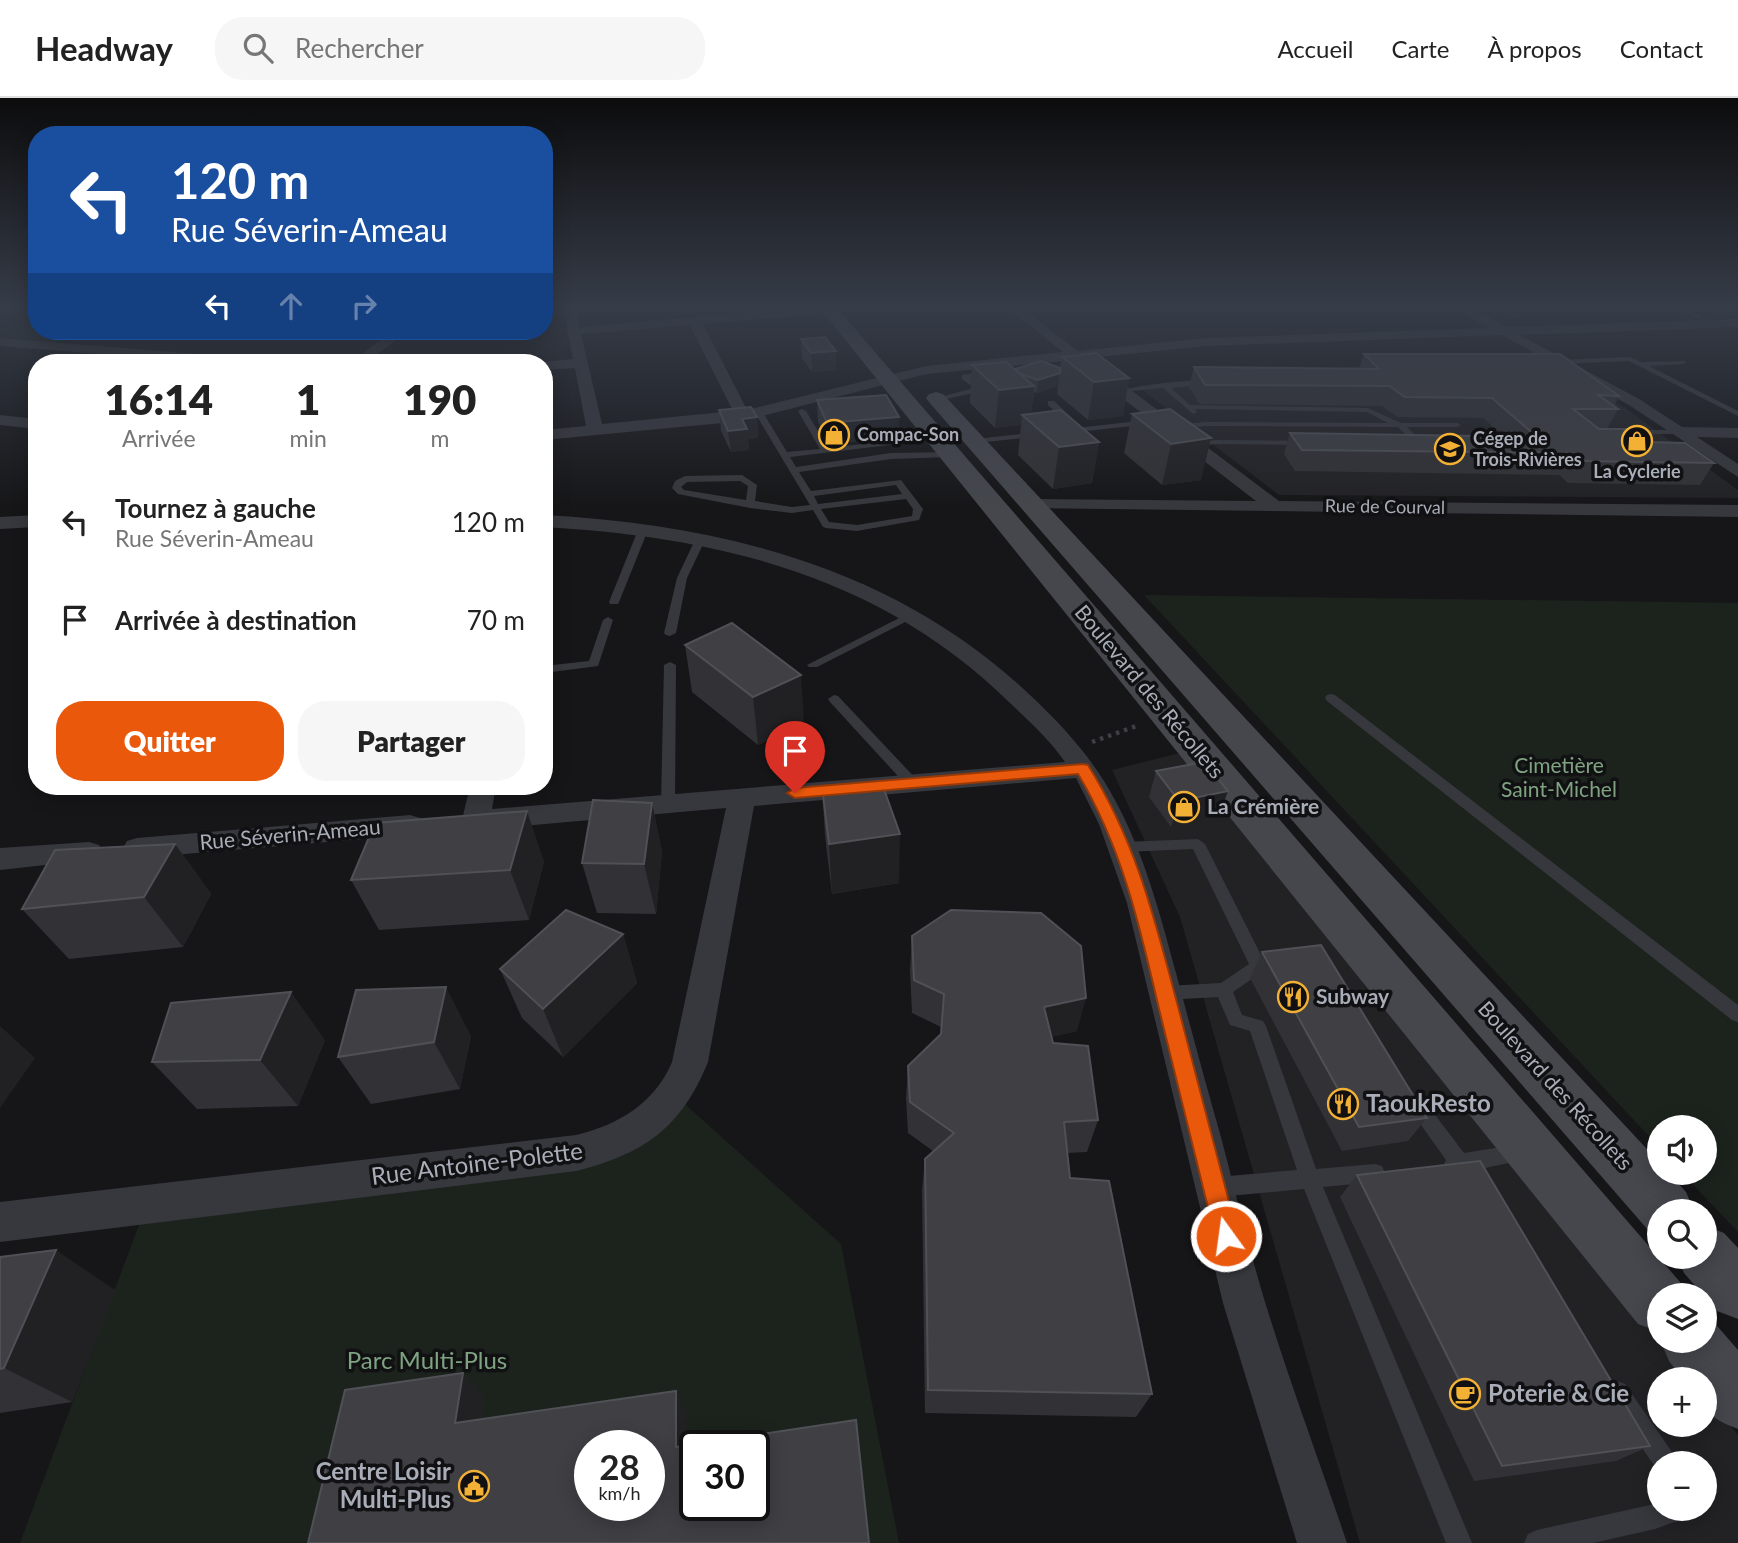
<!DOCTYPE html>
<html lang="fr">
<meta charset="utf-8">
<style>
:root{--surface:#fff;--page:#f6f6f6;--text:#222;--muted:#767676;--line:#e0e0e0;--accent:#ea580c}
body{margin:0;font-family:Lato,sans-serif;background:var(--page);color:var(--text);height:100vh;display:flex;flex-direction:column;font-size:26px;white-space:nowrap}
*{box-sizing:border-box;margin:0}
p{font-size:23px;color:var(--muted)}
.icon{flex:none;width:38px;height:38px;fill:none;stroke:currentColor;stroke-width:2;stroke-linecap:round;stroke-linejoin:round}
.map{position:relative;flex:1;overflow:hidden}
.side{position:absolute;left:28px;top:256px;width:525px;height:441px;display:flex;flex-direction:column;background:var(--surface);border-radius:28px;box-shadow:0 4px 18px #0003}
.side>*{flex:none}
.top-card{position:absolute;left:28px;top:28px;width:525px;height:214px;border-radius:28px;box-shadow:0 4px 18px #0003;background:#1a4fa0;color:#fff;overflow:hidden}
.controls{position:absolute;left:1647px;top:1017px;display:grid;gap:14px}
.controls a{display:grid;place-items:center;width:70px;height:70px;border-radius:50%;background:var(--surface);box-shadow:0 4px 18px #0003;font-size:35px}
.speed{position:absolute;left:574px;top:1332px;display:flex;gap:14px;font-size:35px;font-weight:700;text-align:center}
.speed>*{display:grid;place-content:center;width:91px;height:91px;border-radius:50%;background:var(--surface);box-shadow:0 4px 18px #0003;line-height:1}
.speed small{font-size:18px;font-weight:400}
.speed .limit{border:4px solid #111;border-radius:10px;background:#fff;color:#111}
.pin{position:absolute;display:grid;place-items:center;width:60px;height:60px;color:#fff;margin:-72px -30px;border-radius:50% 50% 50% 0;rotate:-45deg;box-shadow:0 0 7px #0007}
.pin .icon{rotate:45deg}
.me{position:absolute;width:77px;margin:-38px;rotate:346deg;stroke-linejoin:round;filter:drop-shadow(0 0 5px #0008)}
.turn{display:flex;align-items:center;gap:24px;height:147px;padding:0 28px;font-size:32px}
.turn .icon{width:91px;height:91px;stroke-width:2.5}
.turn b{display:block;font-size:49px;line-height:60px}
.lanes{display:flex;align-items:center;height:66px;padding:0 28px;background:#0003;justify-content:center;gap:35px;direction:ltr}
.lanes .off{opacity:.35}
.eta{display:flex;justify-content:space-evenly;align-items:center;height:119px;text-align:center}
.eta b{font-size:42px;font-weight:800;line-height:49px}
.primary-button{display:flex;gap:14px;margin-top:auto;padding:14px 28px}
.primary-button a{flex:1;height:80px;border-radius:28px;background:var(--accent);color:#fff;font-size:28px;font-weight:800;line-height:80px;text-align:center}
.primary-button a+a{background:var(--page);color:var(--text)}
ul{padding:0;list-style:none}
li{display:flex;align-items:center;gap:21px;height:98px;padding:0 28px}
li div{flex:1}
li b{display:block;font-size:26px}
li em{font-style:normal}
header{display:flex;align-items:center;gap:42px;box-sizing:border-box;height:98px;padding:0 35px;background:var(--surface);border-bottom:2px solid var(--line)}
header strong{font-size:33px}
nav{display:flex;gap:38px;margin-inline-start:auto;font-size:24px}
.search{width:490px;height:63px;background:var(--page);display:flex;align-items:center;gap:18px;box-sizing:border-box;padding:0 24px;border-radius:28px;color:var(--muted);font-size:26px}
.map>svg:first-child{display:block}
</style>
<header>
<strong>Headway</strong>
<div class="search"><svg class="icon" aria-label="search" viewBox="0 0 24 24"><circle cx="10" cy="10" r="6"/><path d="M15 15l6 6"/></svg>Rechercher</div>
<nav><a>Accueil</a><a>Carte</a><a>À propos</a><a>Contact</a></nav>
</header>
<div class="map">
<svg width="1738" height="1445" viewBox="0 0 1738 1445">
<rect width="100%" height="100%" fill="#161618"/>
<g fill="#222225" fill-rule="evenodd">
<path d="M1537 261 1625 310 1738 392V400L1279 397 1137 288 1273 272Z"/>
<path d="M1188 653 1659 1238V1242L1662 1243 1693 1281H1659V1326H1704L1705 1295 1738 1337V1445H1360L1180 819 1112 672ZM1659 1365H1704V1410H1659Z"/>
</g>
<g fill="#1c231d" fill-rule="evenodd">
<path d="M0 208H37V233H85L57 244 0 239Z"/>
<path d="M1144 497 1738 505V1134L1682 1075 1704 1074V1029H1659V1049Z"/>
<path d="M678 1000 841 1146 899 1445H20L145 1111 574 1063ZM590 1348H649V1407H590ZM695 1348H754V1407H695Z"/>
</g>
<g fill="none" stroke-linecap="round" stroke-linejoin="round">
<path stroke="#3d3f44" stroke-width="4.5" stroke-dasharray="3.5 5" stroke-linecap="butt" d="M1092 644 1139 627"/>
<g fill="#37383d" fill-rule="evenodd">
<path d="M1458 208H1504L1521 218 1516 219 1498 210 1460 211Z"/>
<path d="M1669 208H1678L1717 225 1712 226Z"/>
<path d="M1630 259 1641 264 1686 263 1684 266 1649 268 1738 313V318L1629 263 1559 266 1556 264 1559 262Z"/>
<path d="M990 273 993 277 971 280 982 289V293L937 303 933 301 974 290 962 281V277Z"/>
<path d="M1208 282H1211V286L1171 290 1190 307 1368 310 1401 325H1457L1461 327 1457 329H1407L1424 346 1420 348H1412L1413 344 1398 329 1205 328 1177 331 1173 329 1174 327 1205 324 1388 325 1367 314 1195 311 1197 314 1193 316 1163 290 1122 294 1118 292 1164 285Z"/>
<path d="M1048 303H1054L1074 322V326H1068L1048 307Z"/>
<path d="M802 311 806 313 828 350 906 341 910 343 906 345 790 359 796 369 891 355 953 354 954 356 950 359 891 361 799 374 811 393 901 382 923 411 919 422 857 433 826 430 823 429 813 412 792 415 750 410 678 396 672 390 675 383 685 378 742 377 757 387 755 403 792 409 810 407 755 315 762 313 787 354 820 351 798 313ZM740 383 748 388 746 402 684 392 681 389 687 384ZM896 387 902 396 818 406 814 398ZM906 401 913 411 912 418 857 427 829 424 821 411Z"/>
<path d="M1148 322 1152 324 1151 326 1067 335 1063 333 1067 331Z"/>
<path d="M1618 332H1680L1684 334 1680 336H1615V332Z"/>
<path d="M1037 334H1040V338L976 345 972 343 976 341Z"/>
<path d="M1217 342 1307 343 1311 345 1307 347 1217 346 1193 348 1189 346 1193 344Z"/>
<path d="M643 429 648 432 619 504 618 506H610L609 504 638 432Z"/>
<path d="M700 439 705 442 687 480 676 535 670 538 666 537 664 535 677 480 695 442Z"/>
<path d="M911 514 915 515V519L817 569H809L807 567Z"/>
<path d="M608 519 613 522 598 568 544 575V568L589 563 603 522Z"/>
<path d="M670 564 676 567 675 706 668 711 661 706 664 567Z"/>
<path d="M1331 596 1335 597 1738 907V924L1732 922 1327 603 1325 600 1327 597Z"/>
<path d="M834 597 838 598 918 683 920 686 918 689H908L830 604 828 601Z"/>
<path d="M1198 741 1205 746 1263 861H1280L1282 866 1280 871 1262 874 1233 894 1242 917 1263 923 1266 928 1316 1071 1375 1066 1382 1068 1385 1075 1382 1082 1375 1084 1323 1089 1472 1445H1446L1304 1091 1217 1099 1210 1096 1207 1089 1210 1082 1217 1079 1297 1072 1250 933 1230 927 1218 899 1166 902 1160 900 1158 895 1160 890 1166 888 1221 885 1249 866 1193 751 1124 754 1117 749 1124 744Z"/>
<path d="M1417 999 1423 1001 1464 1055 1520 1046 1527 1049 1530 1055 1527 1061 1476 1072 1481 1081 1478 1088 1471 1090C1460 1086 1459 1077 1447 1073L1444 1066 1446 1062 1411 1013 1408 1007 1411 1001Z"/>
<path d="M1617 1283 1625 1286 1674 1357 1678 1365H1659L1658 1373 1609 1302 1606 1294 1609 1286Z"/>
<path d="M1659 1405V1410H1691L1688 1419 1655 1431 1593 1445H1524L1528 1436 1537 1432Z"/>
</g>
<g fill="#37383d" fill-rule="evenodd">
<path d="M563 208H575L580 229 820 208H859L853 213 703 226 747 312 926 268 1063 254 1005 208H1019L1078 253 1207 240 1489 230 1452 208H1467L1507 229 1738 221V229L1520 237 1639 301 1682 329 1738 330V340L1697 339 1738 366V379L1629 307 1502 237 1207 248 1088 260 1279 403 1738 407V419L1026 410 1023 406 1032 401 1256 403 1073 262 926 276 743 323 544 342V332L586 328 575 270 544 272V264H542L573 261ZM690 227 733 313 602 326 581 236Z"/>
<path d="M393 233H408L367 264H351Z"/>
<path d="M0 240 248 260 255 264H200L0 248Z"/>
<path d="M0 317 37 321V331L0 327Z"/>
<path d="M37 417V429L0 431V419Z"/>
<path d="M544 417C724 427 896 470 1030 597 1065 630 1094 662 1116 704 1145 758 1160 816 1176 875 1191 931 1206 987 1222 1043 1236 1097 1249 1151 1265 1204 1290 1285 1320 1365 1347 1445H1297L1223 1205 1127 805 1099 726 1076 680 754 708 708 964C681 1030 644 1056 576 1073L0 1144V1104L576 1037C618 1027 655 1005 672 964L726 710 476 732 466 729 462 722 470 688H496L492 711 1065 664C1050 642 1030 624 1011 606 882 478 719 439 544 429Z"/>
<path d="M410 717 420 720 424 727 420 734 410 737 137 760 127 757 123 750 127 743 137 740Z"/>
<path d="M89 744 99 747 103 754 99 761 0 772V750Z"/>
</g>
<g fill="#45474d" fill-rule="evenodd">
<path d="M818 208H835L1680 1184 1685 1197H1659V1234L1638 1226Z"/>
<path d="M936 294 943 296 1659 1064V1074H1668L1686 1094 1694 1113H1659V1137L1648 1132 929 304 926 300 929 296Z"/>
<path d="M1704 1127 1724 1135 1738 1150V1221L1717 1213 1684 1175 1677 1158H1704Z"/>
<path d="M1704 1218 1711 1221 1738 1252V1331C1707 1319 1704 1314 1704 1281H1683L1669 1263 1660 1242H1704Z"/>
</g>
</g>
<g fill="#323236">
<path d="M801 241 836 253V272L812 274 802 260Z"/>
<path d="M1364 256 1619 298 1614 308 1618 311 1607 331 1714 365 1700 387 1568 385 1559 377 1295 373 1284 356 1290 335 1503 338 1483 320 1397 319 1382 308 1200 306 1189 289 1194 269 1359 271Z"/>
<path d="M1062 259 1129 280 1123 318 1088 322 1057 296 1058 288 1037 295 1034 294 1031 315 1099 344 1092 385 1053 391 1018 357 1021 327 995 330 970 305 972 267 1015 271 1060 270Z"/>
<path d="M817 302 899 339 828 346 818 323Z"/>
<path d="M1170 311 1201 382 1162 387 1124 355 1132 316Z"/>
<path d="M719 312 757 319 758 340 748 341 749 352 731 354 721 333Z"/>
<path d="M685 547 804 625 758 647 692 594Z"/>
<path d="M1156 673 1219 719 1171 729 1149 699Z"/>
<path d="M822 689 899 785 832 796 825 738Z"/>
<path d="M652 705 662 754 656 816 597 815 582 765Z"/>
<path d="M175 746 211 796 183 849 69 861 22 811Z"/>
<path d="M544 763 529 822 379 832 351 782Z"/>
<path d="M623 836 637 885 563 959 522 920 500 871Z"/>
<path d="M912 838 1077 933 1051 939 1053 945 1098 1022 1087 1054 1067 1055 1070 1080 1152 1296 1136 1319 925 1315 922 1091 925 1061 933 1053 908 1035 906 1000 908 968 941 937V929L912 915 910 872Z"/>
<path d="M1262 854 1427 1020 1408 1043 1342 1053 1250 880Z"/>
<path d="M471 938 460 991 371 1006 338 959Z"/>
<path d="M325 942 298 1008 197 1011 152 964Z"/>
<path d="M1357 1077 1650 1348 1616 1363 1474 1383 1340 1099Z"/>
<path d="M0 1159 115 1192 72 1304 0 1315Z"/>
</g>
<g fill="#212124">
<path d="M836 253V272L812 274 811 255Z"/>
<path d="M1060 275 1058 288 1037 295 1038 282Z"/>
<path d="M1129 280 1123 318 1088 322 1094 284Z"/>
<path d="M1034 288 1030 323 1022 317 1021 327 995 330 999 292Z"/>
<path d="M757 319 758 340 748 341 749 352 731 354 728 333 742 321Z"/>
<path d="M899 319V339L828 346 827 325Z"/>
<path d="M1211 340 1201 382 1162 387 1171 346Z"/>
<path d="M1099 344 1092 385 1053 391 1059 349Z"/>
<path d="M801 577 804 625 758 647 753 599Z"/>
<path d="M1228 693 1219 719 1171 729 1179 703Z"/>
<path d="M652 705 662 754 656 816 644 766Z"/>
<path d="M527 713 544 763 529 822 510 772Z"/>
<path d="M900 736 899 785 832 796 829 746Z"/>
<path d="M175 746 211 796 183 849 144 799Z"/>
<path d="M623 836 637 885 563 959 543 911Z"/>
<path d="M446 889 471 938 460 991 434 944Z"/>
<path d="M291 894 325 942 298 1008 260 962Z"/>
<path d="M1086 900 1077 933 1037 942 1044 909Z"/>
<path d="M0 928 35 960 0 1010Z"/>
<path d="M56 1152 115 1192 72 1304 4 1270Z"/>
<path d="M463 1275 485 1299 478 1346 455 1325Z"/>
<path d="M676 1293 687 1316V1369L676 1349Z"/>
</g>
<g fill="#3f3f44" stroke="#4f5156" stroke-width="2" fill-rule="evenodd">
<path d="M825 239 836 253 811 255 801 241Z"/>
<path d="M1096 255 1129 280 1094 284 1062 259Z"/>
<path d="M1364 256H1560L1619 298 1598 297 1618 311H1573L1599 331H1632L1650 344 1685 345 1714 365 1579 363 1570 355 1302 352 1290 335 1537 339 1492 300 1405 299 1389 288 1205 287 1194 269 1379 271Z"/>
<path d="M1041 263 1060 270V275L1038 282 1020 276 1015 271Z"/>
<path d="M1006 264 1034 288 999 292 972 267Z"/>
<path d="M886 297 899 319 827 325 817 302Z"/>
<path d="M751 309 757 319 742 321 747 331 728 333 719 312Z"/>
<path d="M1170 311 1211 340 1171 346 1132 316Z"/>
<path d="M1061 312 1099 344 1059 349 1022 317Z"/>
<path d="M732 525 801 577 753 599 685 547Z"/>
<path d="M1204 664 1228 693 1179 703 1156 673Z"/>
<path d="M881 683 900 736 829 746 822 689Z"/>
<path d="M593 702 652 705 644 766 582 765Z"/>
<path d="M527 713 510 772 351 782 375 725Z"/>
<path d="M175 746 144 799 22 811 55 752Z"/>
<path d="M566 812 623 836 543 911 500 871Z"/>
<path d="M951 812 1041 815 1081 848 1086 900 1044 909 1053 945 1088 948 1098 1022 1064 1024 1070 1080 1109 1083 1152 1296 928 1292 925 1061 954 1035 910 1004 908 968 941 936 944 896 914 882 912 838Z"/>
<path d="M1321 847 1427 1020 1359 1029 1262 854Z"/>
<path d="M446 889 434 944 338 959 356 892Z"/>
<path d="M291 894 260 962 152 964 171 905Z"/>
<path d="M1480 1063 1650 1348 1502 1368 1357 1077Z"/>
<path d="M56 1152 4 1270 0 1271V1159Z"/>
<path d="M463 1275 455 1325 676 1293V1349L856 1322 869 1445H308L345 1292ZM590 1348H649V1407H590ZM695 1348H754V1407H695Z"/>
</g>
<linearGradient id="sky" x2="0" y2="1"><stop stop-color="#0c0c0d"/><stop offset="0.51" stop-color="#363c48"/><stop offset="1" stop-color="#363c48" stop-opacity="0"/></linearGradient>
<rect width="1738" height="410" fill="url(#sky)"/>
<path fill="#ea580c" stroke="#983908" stroke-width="2" d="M1083 666 1088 667C1138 747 1156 826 1180 916 1199 990 1219 1064 1238 1138L1234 1146 1226 1149 1218 1146 1215 1138C1196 1062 1178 986 1159 911 1140 829 1122 749 1078 676L795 700 787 695 795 690Z"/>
<defs>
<g id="shop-ring" transform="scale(1.575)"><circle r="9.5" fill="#111113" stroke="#f2b134" stroke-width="1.5"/><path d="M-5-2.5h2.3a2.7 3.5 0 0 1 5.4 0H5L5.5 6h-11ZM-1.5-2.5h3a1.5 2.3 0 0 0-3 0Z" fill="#f2b134"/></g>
<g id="university-ring" transform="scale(1.575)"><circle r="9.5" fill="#111113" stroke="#f2b134" stroke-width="1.5"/><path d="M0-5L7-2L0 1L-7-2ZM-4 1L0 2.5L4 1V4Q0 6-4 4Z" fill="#f2b134"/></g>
<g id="restaurant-ring" transform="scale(1.575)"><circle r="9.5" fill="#111113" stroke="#f2b134" stroke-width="1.5"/><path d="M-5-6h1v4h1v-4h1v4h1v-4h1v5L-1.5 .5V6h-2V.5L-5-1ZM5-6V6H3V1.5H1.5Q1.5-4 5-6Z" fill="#f2b134"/></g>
<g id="cafe-ring" transform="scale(1.575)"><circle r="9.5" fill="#111113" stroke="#f2b134" stroke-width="1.5"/><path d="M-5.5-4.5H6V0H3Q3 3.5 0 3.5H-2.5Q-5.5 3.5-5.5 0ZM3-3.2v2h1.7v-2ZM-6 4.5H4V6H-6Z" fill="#f2b134"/></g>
<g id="civic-ring" transform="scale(1.575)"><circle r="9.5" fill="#111113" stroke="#f2b134" stroke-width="1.5"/><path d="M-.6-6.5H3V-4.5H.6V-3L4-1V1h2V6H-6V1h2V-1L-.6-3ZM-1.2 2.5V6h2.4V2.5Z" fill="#f2b134"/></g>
</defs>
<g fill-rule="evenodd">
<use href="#shop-ring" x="834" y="337"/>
<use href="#shop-ring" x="1637" y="343"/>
<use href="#university-ring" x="1450" y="351"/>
<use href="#shop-ring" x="1184" y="709"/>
<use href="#restaurant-ring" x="1293" y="899"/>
<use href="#restaurant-ring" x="1343" y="1006"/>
<use href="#cafe-ring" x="1465" y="1296"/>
<use href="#civic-ring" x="474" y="1388"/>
</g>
<g text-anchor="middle" stroke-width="7" stroke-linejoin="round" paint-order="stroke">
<g font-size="18" font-weight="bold" fill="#a8adb8" stroke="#111113" text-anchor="start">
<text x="857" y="343">Compac-Son</text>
<text x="1473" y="347">Cégep de<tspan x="1473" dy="21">Trois-Rivières</tspan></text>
<text x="1637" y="380" text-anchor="middle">La Cyclerie</text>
</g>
<g font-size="18" fill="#a8adb8" stroke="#111113">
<text transform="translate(1385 409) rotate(1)" y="6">Rue de Courval</text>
</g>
<g font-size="21" fill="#a8adb8" stroke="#111113">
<text transform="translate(1149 594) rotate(50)" y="7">Boulevard des Récollets</text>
<text transform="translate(290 737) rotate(-5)" y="7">Rue Séverin-Ameau</text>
<text transform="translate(1555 988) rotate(48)" y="7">Boulevard des Récollets</text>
</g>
<g font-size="21" fill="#7fa381" stroke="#111113">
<text x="1559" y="675">Cimetière<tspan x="1559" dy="24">Saint-Michel</tspan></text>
</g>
<g font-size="21" font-weight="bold" fill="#a8adb8" stroke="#111113" text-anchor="start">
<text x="1207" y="716">La Crémière</text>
<text x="1316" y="906">Subway</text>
</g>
<g font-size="24" font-weight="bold" fill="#a8adb8" stroke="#111113" text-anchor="start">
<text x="1366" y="1014">TaoukResto</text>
<text x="1488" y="1304">Poterie &amp; Cie</text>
<text x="451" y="1382" text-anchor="end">Centre Loisir<tspan x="451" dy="28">Multi-Plus</tspan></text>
</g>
<g font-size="24" fill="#a8adb8" stroke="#111113">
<text transform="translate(477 1066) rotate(-7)" y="8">Rue Antoine-Polette</text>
</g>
<g font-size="24" fill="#7fa381" stroke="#111113">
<text x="427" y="1271">Parc Multi-Plus</text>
</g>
</g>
</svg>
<div class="controls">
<a><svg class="icon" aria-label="sound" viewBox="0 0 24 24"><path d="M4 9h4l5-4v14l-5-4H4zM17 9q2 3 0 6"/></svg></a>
<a><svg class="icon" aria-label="search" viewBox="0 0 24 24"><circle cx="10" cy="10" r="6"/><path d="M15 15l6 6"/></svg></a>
<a><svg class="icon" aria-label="layers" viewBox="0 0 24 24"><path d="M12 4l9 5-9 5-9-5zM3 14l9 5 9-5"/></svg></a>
<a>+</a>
<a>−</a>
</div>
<div class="speed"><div>28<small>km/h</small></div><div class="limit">30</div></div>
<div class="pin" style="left:795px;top:695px;background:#d93025"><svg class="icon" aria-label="arrive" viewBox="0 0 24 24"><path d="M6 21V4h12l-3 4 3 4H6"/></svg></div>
<svg class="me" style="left:1226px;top:1138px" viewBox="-20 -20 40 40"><circle r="17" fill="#ea580c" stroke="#fff" stroke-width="3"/><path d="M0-11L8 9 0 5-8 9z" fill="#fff"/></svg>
<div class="top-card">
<div class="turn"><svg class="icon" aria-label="left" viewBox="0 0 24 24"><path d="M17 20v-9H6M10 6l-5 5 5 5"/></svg><div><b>120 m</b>Rue Séverin-Ameau</div></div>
<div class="lanes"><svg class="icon" aria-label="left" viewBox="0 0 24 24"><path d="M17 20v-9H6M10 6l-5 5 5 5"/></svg><svg class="icon off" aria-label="ahead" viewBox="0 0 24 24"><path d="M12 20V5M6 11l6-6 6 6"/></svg><svg class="icon off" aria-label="right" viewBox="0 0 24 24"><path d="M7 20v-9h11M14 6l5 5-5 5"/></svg></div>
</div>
<section class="side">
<div class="eta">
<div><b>16:14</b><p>Arrivée</p></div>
<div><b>1</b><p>min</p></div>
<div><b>190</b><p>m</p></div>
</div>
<ul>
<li><svg class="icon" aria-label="left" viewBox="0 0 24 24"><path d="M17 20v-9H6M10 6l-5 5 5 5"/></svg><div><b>Tournez à gauche</b><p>Rue Séverin-Ameau</p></div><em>120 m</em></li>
<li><svg class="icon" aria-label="arrive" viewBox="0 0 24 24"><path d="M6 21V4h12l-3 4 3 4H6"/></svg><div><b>Arrivée à destination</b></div><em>70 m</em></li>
</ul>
<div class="primary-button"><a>Quitter</a><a>Partager</a></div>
</section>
</div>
